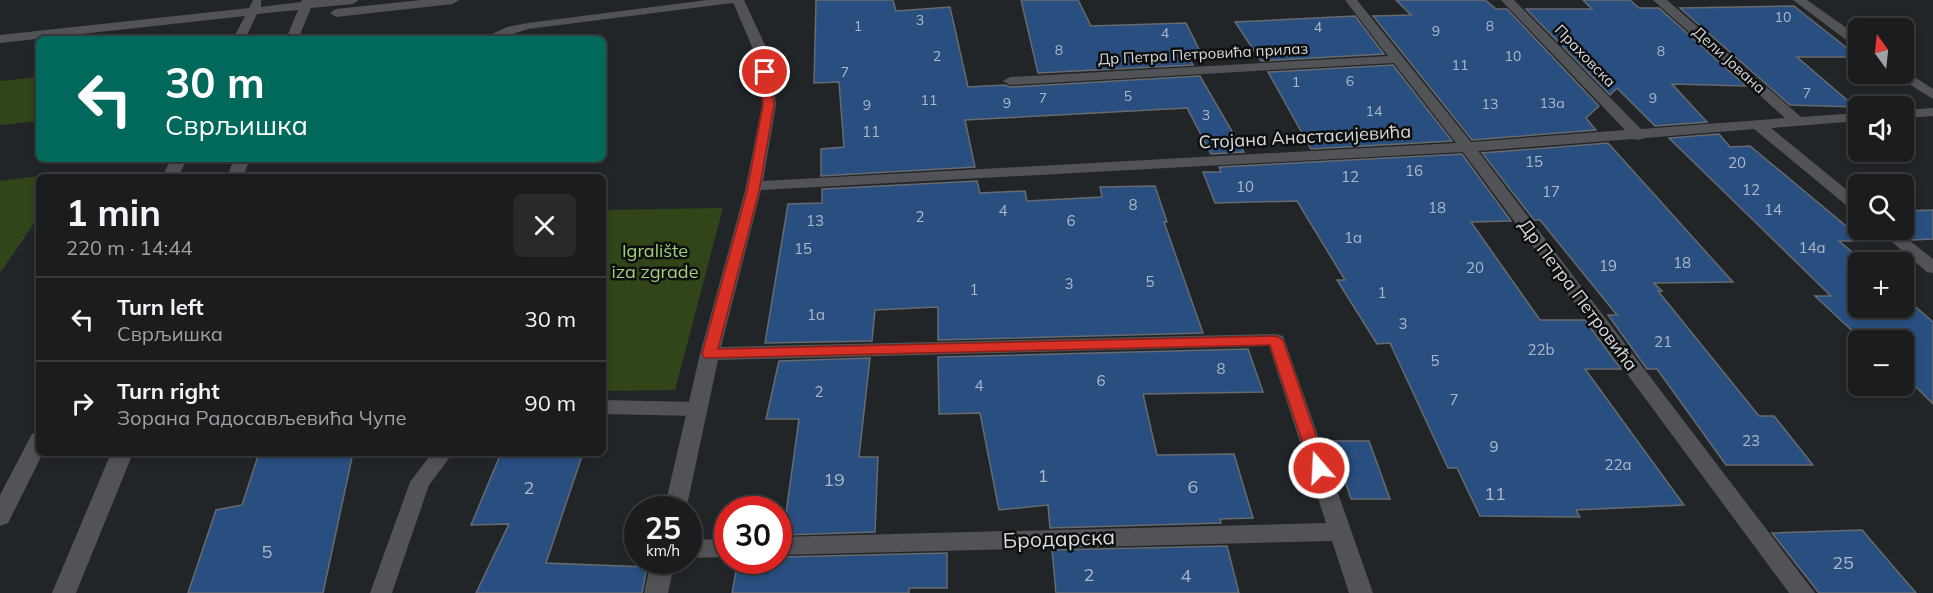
<!DOCTYPE html>
<meta charset="utf-8">
<style>
:root{--surface:#1a1c1e;--page:#27292b;--text:#f1f3f6;--muted:#9fa1a4;--line:#383a3c}
body{margin:0;font-family:Mulish,sans-serif;background:var(--page);color:var(--text);height:100vh;display:flex;flex-direction:column;font-size:22px;white-space:nowrap}
*{box-sizing:border-box;margin:0}
p{font-size:20px;color:var(--muted)}
.icon{flex:none;width:33px;height:33px;fill:none;stroke:currentColor;stroke-width:2;stroke-linecap:round;stroke-linejoin:round}
.map{position:relative;flex:1;overflow:hidden}
.drawer{position:absolute;left:36px;top:174px;width:570px;height:282px;display:flex;flex-direction:column;background:var(--surface);border-radius:9px;box-shadow:0 3px 9px #0003,0 0 0 2px var(--line)}
.drawer>*{flex:none}
.guide{position:absolute;left:36px;top:36px;width:570px;height:126px;border-radius:9px;box-shadow:0 3px 9px #0003,0 0 0 2px var(--line);background:#00695c;color:#fff;overflow:hidden}
.needle{width:39px;rotate:345deg}
.controls{position:absolute;left:1848px;top:18px;display:grid;gap:12px}
.controls a{display:grid;place-items:center;width:66px;height:66px;border-radius:9px;background:var(--surface);box-shadow:0 3px 9px #0003,0 0 0 2px var(--line);font-size:30px}
.speed{position:absolute;left:624px;top:496px;display:flex;gap:12px;font-size:30px;font-weight:700;text-align:center}
.speed>*{display:grid;place-content:center;width:78px;height:78px;border-radius:50%;background:var(--surface);box-shadow:0 3px 9px #0003,0 0 0 2px var(--line);line-height:1}
.speed small{font-size:15px;font-weight:400}
.speed .limit{border:9px solid #d22;background:#fff;color:#111}
.pin{position:absolute;display:grid;place-items:center;width:51px;height:51px;color:#fff;margin:-26px;border:3px solid #fff;border-radius:50%;box-shadow:0 2px 6px #0007}
.me{position:absolute;width:66px;margin:-33px;rotate:341deg;stroke-linejoin:round;filter:drop-shadow(0 0 4px #0008)}
.turn{display:flex;align-items:center;gap:21px;height:126px;padding:0 30px;font-size:27px}
.turn .icon{width:78px;height:78px;stroke-width:2.5}
.turn b{display:block;font-size:42px;line-height:51px}
.round{display:grid;place-items:center;flex:none;width:63px;height:63px;border-radius:9px;background:var(--page)}
.overview{display:flex;align-items:center;justify-content:space-between;height:102px;padding:0 30px}
h1{font-size:36px;font-weight:700;line-height:45px}
ul{padding:0;list-style:none}
li{display:flex;align-items:center;gap:18px;height:84px;padding:0 30px;border-top:2px solid var(--line)}
li div{flex:1}
li b{display:block;font-size:22px}
li em{font-style:normal}
.map>svg:first-child{display:block}
</style>
<div class="map">
<svg width="1933" height="593" viewBox="0 0 1933 593">
<rect width="100%" height="100%" fill="#222528"/>
<g fill="#314518">
<path d="M39 77V121L0 125V81Z"/>
<path d="M69 172 65 177H39V216L0 273V181Z"/>
<path d="M723 208 675 390 603 391V210Z"/>
</g>
<g fill="#294f81" stroke="#676a6e" stroke-width="1.5">
<path d="M816 0H893L896 11 950 7 968 87 1005 85 1010 87 1200 76 1244 152 1211 154 1187 108 965 120 975 167 821 176V149L844 147 839 82 814 83Z"/>
<path d="M1021 0H1078L1091 26 1186 23 1200 51 1186 52 1193 65 1038 73Z"/>
<path d="M1396 0H1485L1496 9H1507L1599 106 1586 118 1596 130 1472 140 1373 16 1411 15Z"/>
<path d="M1583 0H1630L1639 8H1659L1746 86 1672 84 1707 122 1655 126 1617 88 1610 95 1526 9H1592Z"/>
<path d="M1794 6 1858 57H1797L1855 107 1790 105 1680 8Z"/>
<path d="M1355 16 1384 54 1261 61 1235 22Z"/>
<path d="M1393 65 1452 141 1311 149 1268 72Z"/>
<path d="M1719 134 1730 147 1750 146 1864 241H1839L1864 262H1858V308H1904V297L1933 322V404L1904 375V339L1862 340 1815 296H1831L1669 138Z"/>
<path d="M1608 143 1733 282 1654 283 1662 291H1658L1759 416H1774L1813 465H1726L1657 369H1647L1608 315H1617L1540 220H1534L1482 153Z"/>
<path d="M1462 154 1511 221 1471 222 1540 320H1585L1621 369H1585L1684 505 1576 510 1580 517 1480 516 1457 468H1448L1390 343 1377 344 1337 280H1345L1297 201 1215 203 1203 172H1221L1219 167Z"/>
<path d="M977 181 980 193 1025 191 1027 201 1102 197 1100 187 1155 186 1167 222H1164L1203 333 938 340V307L875 310 872 341 765 343 788 204 822 203V189Z"/>
<path d="M1933 210V239L1912 240 1904 233V211Z"/>
<path d="M1248 349 1263 392 1143 394 1157 455 1234 454 1253 518 1220 519 1221 523 1050 528 1048 505 999 510 980 413 939 414 938 357Z"/>
<path d="M870 358 859 457H878L875 532 783 535 799 419H766L779 361Z"/>
<path d="M1332 441H1369L1390 499H1351Z"/>
<path d="M259 453H353L323 593H188L216 510 242 505Z"/>
<path d="M501 453H583L546 563 647 567 642 593H476L509 524 471 525Z"/>
<path d="M1862 530 1916 593H1819L1772 533Z"/>
<path d="M1227 546 1239 593H1056L1052 550Z"/>
<path d="M947 553V588H909V593H732L738 561H779V557Z"/>
</g>
<g fill="none" stroke-linecap="round" stroke-linejoin="round">
<g fill="#515357" fill-rule="evenodd">
<path d="M707 0H738L733 3 528 29 497 39H481L507 27 528 23Z"/>
<path d="M603 400 697 402 704 404 706 409 704 414 697 416 603 414Z"/>
<path d="M432 453H453L429 485 392 593H370L410 482Z"/>
</g>
<g fill="#515357" fill-rule="evenodd">
<path d="M732 0H744L770 56 776 105 763 181 1456 143 1394 63 1010 85 1003 81 1010 77 1388 56 1345 0H1357L1471 142 1625 130 1501 0H1514L1641 129 1785 118 1653 0H1667L1801 117 1858 113V121L1771 128 1858 199V212L1852 210 1754 129 1645 138 1639 140 1633 139 1478 151 1815 593H1789L1463 152 761 190 721 347 1276 334 1283 336 1373 593H1349L1332 541 778 555V537L1326 523 1269 346 718 360 686 510H664L700 354 745 191 762 105 756 56Z"/>
<path d="M1793 0H1807L1858 36V46L1853 45Z"/>
<path d="M1904 70 1933 89V99L1898 77 1897 74H1904Z"/>
<path d="M1933 108V116L1904 118V110Z"/>
<path d="M1878 230H1896L1933 259V273L1927 272Z"/>
<path d="M728 539V557L688 558V540Z"/>
<path d="M651 561H675L668 593H644Z"/>
</g>
<g fill="#515357" fill-rule="evenodd">
<path d="M253 0H261V7L301 2 302 0H359L353 4 311 8 298 39H286L298 10 257 14 245 39H233L245 16 0 43V35L249 8Z"/>
<path d="M421 0H459L453 4 336 17 330 13 336 9Z"/>
<path d="M171 159H187L178 177H162Z"/>
<path d="M234 159H250L243 177H227Z"/>
<path d="M39 431V453H43L8 523 0 526V495L32 434Z"/>
<path d="M111 453H133L76 593H52Z"/>
</g>
</g>
<path fill="#d93025" stroke="#8d1f18" stroke-width="1.5" d="M765 69 770 72 774 105 759 191 718 349 1276 336 1283 340 1327 468 1325 472H1313L1311 468 1270 345 705 358 702 354 747 191 763 105 760 72Z"/>
<g text-anchor="middle" stroke-width="5" stroke-linejoin="round" paint-order="stroke">
<g font-size="14" fill="#adb8c6">
<text x="1783" y="22">10</text>
<text x="920" y="25">3</text>
<text x="858" y="31">1</text>
<text x="1490" y="31">8</text>
<text x="1318" y="32">4</text>
<text x="1436" y="36">9</text>
<text x="1165" y="38">4</text>
<text x="1059" y="55">8</text>
<text x="1661" y="56">8</text>
<text x="937" y="61">2</text>
<text x="1513" y="61">10</text>
<text x="1460" y="70">11</text>
<text x="845" y="77">7</text>
<text x="1350" y="86">6</text>
<text x="1296" y="87">1</text>
<text x="1807" y="98">7</text>
<text x="1128" y="101">5</text>
<text x="1043" y="103">7</text>
<text x="1653" y="103">9</text>
<text x="929" y="105">11</text>
<text x="1007" y="108">9</text>
<text x="1552" y="108">13a</text>
<text x="1490" y="109">13</text>
<text x="867" y="110">9</text>
<text x="1374" y="116">14</text>
<text x="1206" y="120">3</text>
</g>
<g font-size="15" fill="#d9dbdd" stroke="#0d0e0f">
<text transform="translate(1203 54) rotate(-3)" y="5">Др Петра Петровића прилаз</text>
<text transform="translate(1585 56) rotate(46)" y="5">Праховска</text>
<text transform="translate(1729 60) rotate(42)" y="5">Дели Јована</text>
</g>
<g font-size="15" fill="#adb8c6">
<text x="871" y="137">11</text>
<text x="1534" y="167">15</text>
<text x="1737" y="168">20</text>
<text x="1414" y="176">16</text>
<text x="1350" y="182">12</text>
<text x="1245" y="192">10</text>
<text x="1751" y="195">12</text>
<text x="1551" y="197">17</text>
<text x="1133" y="210">8</text>
<text x="1437" y="213">18</text>
<text x="1773" y="215">14</text>
<text x="1003" y="216">4</text>
<text x="920" y="222">2</text>
<text x="815" y="226">13</text>
<text x="1071" y="226">6</text>
<text x="1353" y="243">1a</text>
<text x="1812" y="253">14a</text>
<text x="803" y="254">15</text>
<text x="1682" y="268">18</text>
<text x="1608" y="271">19</text>
<text x="1475" y="273">20</text>
<text x="1150" y="287">5</text>
<text x="1069" y="289">3</text>
<text x="974" y="295">1</text>
<text x="1382" y="298">1</text>
<text x="816" y="320">1a</text>
<text x="1403" y="329">3</text>
<text x="1663" y="347">21</text>
<text x="1541" y="355">22b</text>
<text x="1435" y="366">5</text>
<text x="1221" y="374">8</text>
<text x="1101" y="386">6</text>
<text x="979" y="391">4</text>
<text x="819" y="397">2</text>
<text x="1454" y="405">7</text>
<text x="1751" y="446">23</text>
<text x="1494" y="452">9</text>
<text x="1618" y="470">22a</text>
</g>
<g font-size="18" fill="#d9dbdd" stroke="#0d0e0f">
<text transform="translate(1305 137) rotate(-3)" y="6">Стојана Анастасијевића</text>
<text transform="translate(1578 295) rotate(53)" y="6">Др Петра Петровића</text>
</g>
<g font-size="18" fill="#a5cf77" stroke="#0d0e0f">
<text x="655" y="257">Igralište<tspan x="655" dy="21">iza zgrade</tspan></text>
</g>
<g font-size="18" fill="#adb8c6">
<text x="1043" y="482">1</text>
<text x="834" y="486">19</text>
<text x="1193" y="493">6</text>
<text x="529" y="494">2</text>
<text x="1495" y="500">11</text>
<text x="267" y="558">5</text>
<text x="1843" y="569">25</text>
<text x="1089" y="581">2</text>
<text x="1186" y="582">4</text>
</g>
<g font-size="21" fill="#d9dbdd" stroke="#0d0e0f">
<text transform="translate(1059 539) rotate(-2)" y="7">Бродарска</text>
</g>
</g>
</svg>
<div class="controls">
<a><svg class="needle" viewBox="-14 -14 28 28"><path d="M0-13l5 13h-10z" fill="#e53935"/><path d="M0 13l5-13h-10z" fill="#9fa1a4"/></svg></a>
<a><svg class="icon" aria-label="sound" viewBox="0 0 24 24"><path d="M4 9h4l5-4v14l-5-4H4zM17 9q2 3 0 6"/></svg></a>
<a><svg class="icon" aria-label="search" viewBox="0 0 24 24"><circle cx="10" cy="10" r="6"/><path d="M15 15l6 6"/></svg></a>
<a>+</a>
<a>−</a>
</div>
<div class="speed"><div>25<small>km/h</small></div><div class="limit">30</div></div>
<div class="pin" style="left:765px;top:72px;background:#d93025"><svg class="icon" aria-label="arrive" viewBox="0 0 24 24"><path d="M6 21V4h12l-3 4 3 4H6"/></svg></div>
<svg class="me" style="left:1319px;top:468px" viewBox="-20 -20 40 40"><circle r="17" fill="#d93025" stroke="#fff" stroke-width="3"/><path d="M0-11L8 9 0 5-8 9z" fill="#fff"/></svg>
<div class="guide">
<div class="turn"><svg class="icon" aria-label="left" viewBox="0 0 24 24"><path d="M17 20v-9H6M10 6l-5 5 5 5"/></svg><div><b>30 m</b>Сврљишка</div></div>
</div>
<section class="drawer">
<div class="overview"><div><h1>1 min</h1><p>220 m · 14:44</p></div><a class="round"><svg class="icon" aria-label="close" viewBox="0 0 24 24"><path d="M6 6l12 12M18 6L6 18"/></svg></a></div>
<ul>
<li><svg class="icon" aria-label="left" viewBox="0 0 24 24"><path d="M17 20v-9H6M10 6l-5 5 5 5"/></svg><div><b>Turn left</b><p>Сврљишка</p></div><em>30 m</em></li>
<li><svg class="icon" aria-label="right" viewBox="0 0 24 24"><path d="M7 20v-9h11M14 6l5 5-5 5"/></svg><div><b>Turn right</b><p>Зорана Радосављевића Чупе</p></div><em>90 m</em></li>
</ul>
</section>
</div>
